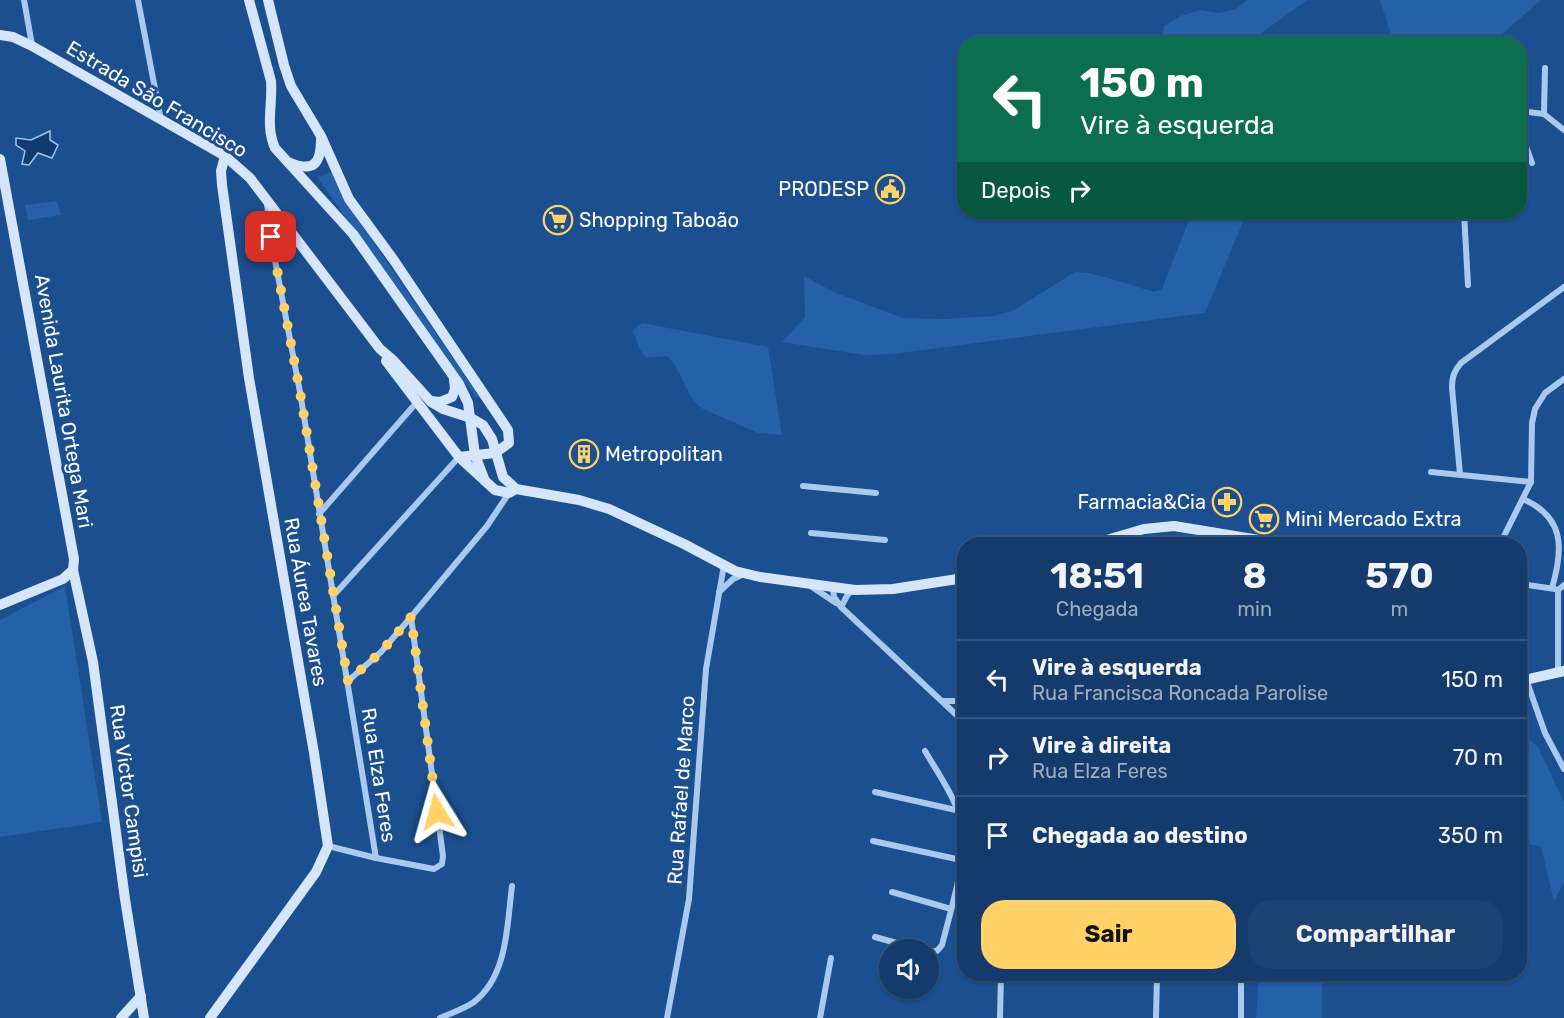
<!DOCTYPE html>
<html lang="pt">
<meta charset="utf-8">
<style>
:root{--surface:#143b6b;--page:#1d4271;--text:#f1f3f6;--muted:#9dadc1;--line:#33557e;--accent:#ffd166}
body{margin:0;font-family:Rubik,sans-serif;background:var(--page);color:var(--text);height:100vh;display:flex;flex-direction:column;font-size:22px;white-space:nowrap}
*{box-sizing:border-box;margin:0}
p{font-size:20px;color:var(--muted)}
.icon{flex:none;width:33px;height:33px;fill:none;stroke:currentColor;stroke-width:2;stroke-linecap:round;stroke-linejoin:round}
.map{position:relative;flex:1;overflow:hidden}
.side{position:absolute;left:957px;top:537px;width:570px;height:444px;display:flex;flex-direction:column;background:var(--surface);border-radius:24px;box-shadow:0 2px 4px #0004,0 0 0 2px var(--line)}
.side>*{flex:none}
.hud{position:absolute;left:957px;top:36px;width:570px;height:183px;border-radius:24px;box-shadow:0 2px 4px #0004,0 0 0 2px var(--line);background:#0b6e4f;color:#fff;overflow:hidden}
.controls{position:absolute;left:879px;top:939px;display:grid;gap:12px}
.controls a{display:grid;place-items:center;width:60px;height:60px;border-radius:50%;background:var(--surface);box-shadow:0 2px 4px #0004,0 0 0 2px var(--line);font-size:30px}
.pin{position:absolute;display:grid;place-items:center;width:51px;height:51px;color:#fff;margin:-26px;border-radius:12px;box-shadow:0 3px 9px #0006}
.me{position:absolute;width:66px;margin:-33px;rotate:352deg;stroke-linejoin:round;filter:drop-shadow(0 0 4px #0008)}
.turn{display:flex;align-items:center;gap:21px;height:126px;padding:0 24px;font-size:27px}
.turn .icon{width:78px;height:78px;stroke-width:2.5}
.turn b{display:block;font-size:42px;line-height:51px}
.then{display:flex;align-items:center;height:57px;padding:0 24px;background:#0003;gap:12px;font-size:22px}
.eta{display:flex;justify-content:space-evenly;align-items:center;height:102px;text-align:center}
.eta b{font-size:36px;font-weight:700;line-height:42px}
.button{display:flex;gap:12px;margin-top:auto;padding:12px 24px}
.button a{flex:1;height:69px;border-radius:24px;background:var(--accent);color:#111;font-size:24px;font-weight:700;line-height:69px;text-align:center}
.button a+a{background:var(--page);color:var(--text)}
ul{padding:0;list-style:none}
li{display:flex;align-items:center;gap:18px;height:78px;padding:0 24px;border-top:2px solid var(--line)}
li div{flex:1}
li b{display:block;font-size:22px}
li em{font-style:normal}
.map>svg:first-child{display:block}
</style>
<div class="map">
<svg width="1564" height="1018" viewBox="0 0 1564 1018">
<rect width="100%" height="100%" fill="#1b4f8f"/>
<g fill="#2461a8">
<path d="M1247 0H1307L1248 43H1161L1164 26 1180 16 1201 10 1219 13 1236 9Z"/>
<path d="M1380 0H1541L1492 43 1394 44Z"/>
<path d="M332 171 361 224 480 398 475 397 317 177 325 175Z"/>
<path d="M57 201 61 215 28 220 25 205Z"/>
<path d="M1192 212H1247L1205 313 893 354 864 355 782 342 805 317 804 276 836 293 903 318 945 319 994 316 1014 310 1075 272 1088 273 1108 278 1154 292 1162 289Z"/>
<path d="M642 323 768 347 782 435 758 433 701 408C684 394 683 371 667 356L647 358 640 350 633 330Z"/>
<path d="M65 586 102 822 0 837V620Z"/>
<path d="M1520 731 1538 747 1564 802V882L1554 901 1541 847 1520 842Z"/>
<path d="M1259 974H1322V1018H1256Z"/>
</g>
<path fill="#123a6d" stroke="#9cc4f0" stroke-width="1.5" d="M50 131V140L58 145 52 158 38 153 29 165 22 164 25 151 16 145V138L31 140Z"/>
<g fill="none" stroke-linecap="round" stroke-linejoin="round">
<g stroke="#a9c9ee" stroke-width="6">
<path d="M24 0 32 45"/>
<path d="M138 0 161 120"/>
<path d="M1520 111 1544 114 1564 130"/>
<path d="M1544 114 1545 68"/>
<path d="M1520 130 1532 163"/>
<path d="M267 204 274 255 300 392 376 858"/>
<path d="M1464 212 1468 285"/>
<path d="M1431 472 1531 482"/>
<path d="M1460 474 1452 388C1452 377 1454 371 1461 363L1564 287"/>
<path d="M803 486 876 493"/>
<path d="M1523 499C1564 517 1564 547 1552 588"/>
<path d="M319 514 417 402"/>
<path d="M811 533 885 540"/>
<path d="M1500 544 1531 482 1532 423 1535 409 1545 393 1564 379"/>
<path d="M1520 584 1555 589"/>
<path d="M812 587 836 603"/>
<path d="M833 588 834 597 841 607 964 722"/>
<path d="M719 592 733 579 744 574"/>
<path d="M333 596 459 457"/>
<path d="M841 607 848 594 852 591"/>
<path d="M1558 673V590L1564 585"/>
<path d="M1526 679 1545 733 1564 769"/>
<path d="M348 681 381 652 411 617 487 526 509 493"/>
<path d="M943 701H964"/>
<path d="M925 751C939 775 959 802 963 831 966 862 950 913 942 945L937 951H928"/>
<path d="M875 792 956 810"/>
<path d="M873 841 961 860"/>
<path d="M328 846 376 858 434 869 442 864 443 856 411 617"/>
<path d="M892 892 951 909"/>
<path d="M875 937 922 950"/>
<path d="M1137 974 1157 978"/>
<path d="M440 1018C451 1013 464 1009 474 1002 508 976 507 924 512 886"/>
<path d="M667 1018 689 899 706 669 724 565"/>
<path d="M820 1018 831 958"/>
<path d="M1000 1018 1001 974"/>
<path d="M1156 1018 1157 974"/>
<path d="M1241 1018V974"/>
</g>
<g stroke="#d6e6fa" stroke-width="10">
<path d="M249 0 271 81C273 104 265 126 275 148L353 234 459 384 468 403 475 455 485 481"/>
<path d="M268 0 284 65 291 86 321 136 349 199 393 259 508 430 509 443 495 453 459 457"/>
<path d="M0 35 13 37 32 46 225 156 250 178 380 349 393 360 431 402 443 409 471 418 483 425 492 439 503 477 516 489 579 500 609 509 684 544 735 571 760 577 855 590 893 589 964 578"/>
<path d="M0 159 74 559 73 570 63 579 0 605"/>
<path d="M288 162C314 173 321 164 321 138"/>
<path d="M386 361 459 457 495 490 509 493 516 489"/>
<path d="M431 401 440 402 452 397 455 389 454 380"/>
<path d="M1093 544 1144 529 1174 526 1284 544"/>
<path d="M73 570 93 662 125 899 144 1018"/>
<path d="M1520 681 1564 671"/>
<path d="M121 1018 141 996"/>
<path d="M210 1018 316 872 328 846 314 753 249 378 222 185 221 171 225 156"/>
</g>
</g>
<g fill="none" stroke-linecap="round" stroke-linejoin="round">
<path stroke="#ffd166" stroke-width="10" stroke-dasharray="0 18" d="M271 237 300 392 348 681 381 652 411 617 437 812"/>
</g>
<defs>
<g id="civic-ring" transform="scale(1.5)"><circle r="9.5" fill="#1b4f8f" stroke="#ffd166" stroke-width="1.5"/><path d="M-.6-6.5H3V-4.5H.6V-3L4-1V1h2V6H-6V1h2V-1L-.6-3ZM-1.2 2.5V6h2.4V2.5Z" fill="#ffd166"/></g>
<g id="supermarket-ring" transform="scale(1.5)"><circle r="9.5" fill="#1b4f8f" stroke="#ffd166" stroke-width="1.5"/><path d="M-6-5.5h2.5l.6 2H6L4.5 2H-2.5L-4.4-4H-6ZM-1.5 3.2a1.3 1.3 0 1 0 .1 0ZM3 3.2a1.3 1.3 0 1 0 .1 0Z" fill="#ffd166"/></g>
<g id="building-ring" transform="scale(1.5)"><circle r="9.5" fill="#1b4f8f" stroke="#ffd166" stroke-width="1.5"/><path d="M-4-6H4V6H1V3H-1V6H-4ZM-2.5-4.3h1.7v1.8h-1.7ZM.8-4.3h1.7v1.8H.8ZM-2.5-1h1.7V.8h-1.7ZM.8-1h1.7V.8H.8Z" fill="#ffd166"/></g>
<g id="pharmacy-ring" transform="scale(1.5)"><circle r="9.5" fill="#1b4f8f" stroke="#ffd166" stroke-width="1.5"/><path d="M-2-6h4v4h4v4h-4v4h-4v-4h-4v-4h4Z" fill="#ffd166"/></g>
</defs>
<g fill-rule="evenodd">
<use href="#civic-ring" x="890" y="189"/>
<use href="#supermarket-ring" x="558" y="220"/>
<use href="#building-ring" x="584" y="454"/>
<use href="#pharmacy-ring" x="1227" y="502"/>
<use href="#supermarket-ring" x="1264" y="519"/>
</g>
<g text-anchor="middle" stroke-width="6" stroke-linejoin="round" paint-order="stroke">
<g font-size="20" fill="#fff" stroke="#1b4f8f">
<text transform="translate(157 99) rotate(31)" y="7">Estrada São Francisco</text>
<text transform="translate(64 401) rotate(80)" y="7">Avenida Laurita Ortega Mari</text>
<text transform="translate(306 602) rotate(80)" y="7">Rua Áurea Tavares</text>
<text transform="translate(379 775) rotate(81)" y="7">Rua Elza Feres</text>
<text transform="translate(681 790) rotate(-86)" y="7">Rua Rafael de Marco</text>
<text transform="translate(129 791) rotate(82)" y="7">Rua Victor Campisi</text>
</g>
<g font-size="20" fill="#fff" stroke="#1b4f8f" text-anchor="start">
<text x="869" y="196" text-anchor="end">PRODESP</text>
<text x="579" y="227">Shopping Taboão</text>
<text x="605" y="461">Metropolitan</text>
<text x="1206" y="509" text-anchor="end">Farmacia&amp;Cia</text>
<text x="1285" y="526">Mini Mercado Extra</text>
</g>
</g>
</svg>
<div class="controls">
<a><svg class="icon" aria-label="sound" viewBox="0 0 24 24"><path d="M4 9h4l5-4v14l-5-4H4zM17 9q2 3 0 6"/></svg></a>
</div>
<div class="pin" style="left:271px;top:237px;background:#d93025"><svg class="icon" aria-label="arrive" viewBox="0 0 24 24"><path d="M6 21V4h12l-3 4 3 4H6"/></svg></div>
<svg class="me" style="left:437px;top:812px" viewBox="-20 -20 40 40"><path d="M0-17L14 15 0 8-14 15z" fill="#ffd166" stroke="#fff" stroke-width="4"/></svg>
<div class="hud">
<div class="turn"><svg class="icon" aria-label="left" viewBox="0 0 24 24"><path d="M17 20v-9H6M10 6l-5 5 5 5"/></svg><div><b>150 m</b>Vire à esquerda</div></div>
<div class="then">Depois<svg class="icon" aria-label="right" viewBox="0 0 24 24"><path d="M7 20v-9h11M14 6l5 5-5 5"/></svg></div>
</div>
<section class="side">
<div class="eta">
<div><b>18:51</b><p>Chegada</p></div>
<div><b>8</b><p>min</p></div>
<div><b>570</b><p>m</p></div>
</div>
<ul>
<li><svg class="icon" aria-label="left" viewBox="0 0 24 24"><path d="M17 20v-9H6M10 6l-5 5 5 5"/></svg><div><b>Vire à esquerda</b><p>Rua Francisca Roncada Parolise</p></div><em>150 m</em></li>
<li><svg class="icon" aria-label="right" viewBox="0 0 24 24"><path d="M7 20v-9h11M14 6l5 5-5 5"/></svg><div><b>Vire à direita</b><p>Rua Elza Feres</p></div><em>70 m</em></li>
<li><svg class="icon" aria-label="arrive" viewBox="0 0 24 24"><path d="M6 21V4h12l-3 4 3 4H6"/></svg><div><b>Chegada ao destino</b></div><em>350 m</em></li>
</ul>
<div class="button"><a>Sair</a><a>Compartilhar</a></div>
</section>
</div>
